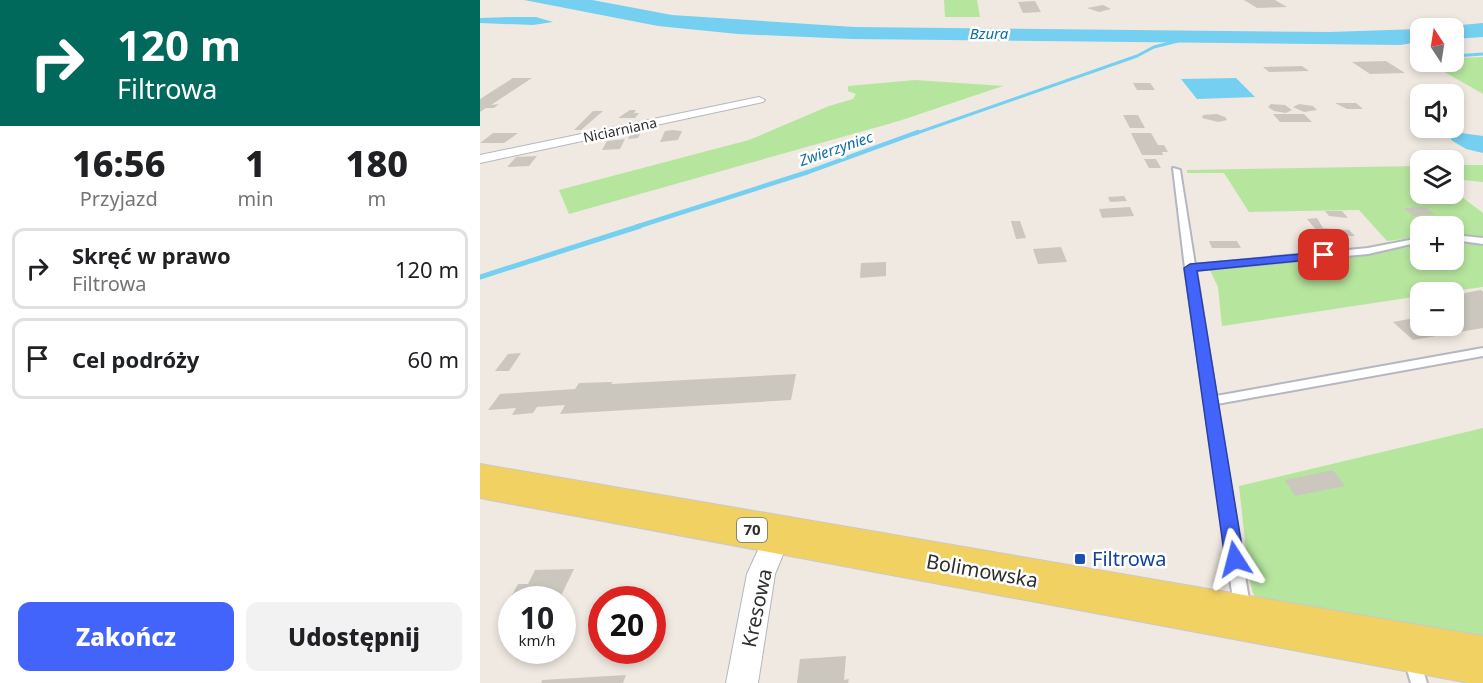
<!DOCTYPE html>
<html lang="pl">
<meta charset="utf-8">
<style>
:root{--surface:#fff;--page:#f2f2f2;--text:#202124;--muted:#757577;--line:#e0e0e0;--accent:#4264fb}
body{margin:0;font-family:"Noto Sans",sans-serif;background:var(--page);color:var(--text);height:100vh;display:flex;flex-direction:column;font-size:22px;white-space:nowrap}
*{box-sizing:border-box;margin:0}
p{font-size:20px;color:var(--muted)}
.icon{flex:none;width:33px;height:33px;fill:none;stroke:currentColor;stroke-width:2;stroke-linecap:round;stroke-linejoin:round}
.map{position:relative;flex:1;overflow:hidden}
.drawer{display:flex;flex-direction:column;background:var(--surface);width:480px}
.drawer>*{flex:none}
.hud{background:#00695c;color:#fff;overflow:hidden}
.needle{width:39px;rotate:348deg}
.controls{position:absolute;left:930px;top:18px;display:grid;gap:12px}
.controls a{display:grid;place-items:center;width:54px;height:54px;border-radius:12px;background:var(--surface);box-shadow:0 3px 9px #0003;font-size:30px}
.speed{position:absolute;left:18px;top:586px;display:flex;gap:12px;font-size:30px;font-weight:700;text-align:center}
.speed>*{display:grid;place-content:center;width:78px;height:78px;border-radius:50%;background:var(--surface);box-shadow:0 3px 9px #0003;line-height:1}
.speed small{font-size:15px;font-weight:400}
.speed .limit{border:9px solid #d22;background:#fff;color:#111}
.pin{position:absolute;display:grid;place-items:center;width:51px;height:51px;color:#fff;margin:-26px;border-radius:12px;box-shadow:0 3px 9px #0006}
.me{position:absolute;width:66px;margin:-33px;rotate:351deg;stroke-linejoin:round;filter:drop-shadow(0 0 4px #0008)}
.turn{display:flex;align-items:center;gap:21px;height:126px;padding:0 18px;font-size:27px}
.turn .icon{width:78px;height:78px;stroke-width:2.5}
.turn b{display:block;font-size:42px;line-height:51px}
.eta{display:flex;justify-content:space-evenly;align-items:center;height:102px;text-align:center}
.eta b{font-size:36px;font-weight:800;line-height:42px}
.cta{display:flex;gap:12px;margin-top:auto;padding:12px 18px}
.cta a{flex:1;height:69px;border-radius:12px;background:var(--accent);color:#fff;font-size:24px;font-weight:800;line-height:69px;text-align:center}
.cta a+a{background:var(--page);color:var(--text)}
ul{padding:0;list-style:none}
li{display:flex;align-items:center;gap:18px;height:81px;margin:0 12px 9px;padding:0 6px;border:3px solid var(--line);border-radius:12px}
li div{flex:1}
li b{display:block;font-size:22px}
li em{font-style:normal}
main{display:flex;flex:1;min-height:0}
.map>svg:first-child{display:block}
</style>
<main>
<section class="drawer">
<div class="hud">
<div class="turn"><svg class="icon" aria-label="right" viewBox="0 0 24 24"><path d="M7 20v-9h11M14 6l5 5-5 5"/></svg><div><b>120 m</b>Filtrowa</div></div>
</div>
<div class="eta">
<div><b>16:56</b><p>Przyjazd</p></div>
<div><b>1</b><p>min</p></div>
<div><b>180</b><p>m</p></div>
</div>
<ul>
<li><svg class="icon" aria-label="right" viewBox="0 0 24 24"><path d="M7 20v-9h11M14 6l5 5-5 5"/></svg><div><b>Skręć w prawo</b><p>Filtrowa</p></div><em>120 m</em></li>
<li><svg class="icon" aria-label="arrive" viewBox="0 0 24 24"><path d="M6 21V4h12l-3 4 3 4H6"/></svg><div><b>Cel podróży</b></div><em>60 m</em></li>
</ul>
<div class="cta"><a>Zakończ</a><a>Udostępnij</a></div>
</section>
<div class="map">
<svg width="1003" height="683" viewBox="0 0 1003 683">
<rect width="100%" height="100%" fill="#efe9e1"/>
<g fill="#b6e59e">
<path d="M464 0H497L500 17H465Z"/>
<path d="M1003 57V94L947 62H974V58Z"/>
<path d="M435 80 523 86 419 121 89 214 79 190 269 140 349 106 373 99 376 94 368 91V86Z"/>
<path d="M974 165H1003V182L974 179Z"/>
<path d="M940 166V194H974V191L1003 213V237L974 235V226H940V237L907 241 879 210 769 212 744 173H707V170Z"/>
<path d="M974 240 1003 243V287L965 292H940V296L742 326 738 287 729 268 885 253 897 252 904 247 940 243V260H974Z"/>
<path d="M1003 428V642L780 604 773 593 769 577 759 486Z"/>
</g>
<g fill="#75cff0">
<path d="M44 0H112L192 15 374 27 849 32 940 29V42L920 45 372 39 258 34 178 26Z"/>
<path d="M32 17H56L73 22 53 25 0 23V18Z"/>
<path d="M1003 23V37L974 39V28H947Z"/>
<path d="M756 78 775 97 717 99 701 79Z"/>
<path d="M981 133 1003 136V153L986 149 971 140 972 135Z"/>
</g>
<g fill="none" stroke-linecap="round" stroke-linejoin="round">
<g stroke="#75cff0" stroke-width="3">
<path d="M974 56 1003 54"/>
<path d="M434 134 657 56 674 47 698 41"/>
</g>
<path stroke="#75cff0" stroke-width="4.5" d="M156 227 328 172 438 132"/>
<path stroke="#75cff0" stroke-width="5" d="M0 277 160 226"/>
</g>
<g fill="#cbc7bf">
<path d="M764 0H795L807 7 777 8Z"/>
<path d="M555 1 561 12 543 13 538 2Z"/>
<path d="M623 5 631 9 619 12 607 8Z"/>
<path d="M906 61 925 73 890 74 872 62Z"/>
<path d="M822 66 829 71 789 72 783 67Z"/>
<path d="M33 78H52L11 105 19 104 14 108H6L0 112V99Z"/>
<path d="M653 83H670L675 90H657Z"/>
<path d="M855 103H876L883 109H867Z"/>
<path d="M791 104 805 105 812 110 806 113 794 111 788 107Z"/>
<path d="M819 104 833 106 837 110 824 112 813 107Z"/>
<path d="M150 110H156L154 113H159L155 118H138Z"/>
<path d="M113 111H123L101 130H94Z"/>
<path d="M737 114 745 117 747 120 738 122 722 118 723 115Z"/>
<path d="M793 114H824L832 122H800Z"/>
<path d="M643 115H658L665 128H650Z"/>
<path d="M931 121H940V128H950L960 135H949Z"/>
<path d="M163 128 158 138 148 139 153 129Z"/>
<path d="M192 130 202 131 198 140 180 142 185 131Z"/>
<path d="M13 133H38L24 143H0Z"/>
<path d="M651 133H671L678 145H684L688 152H682L683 155H662Z"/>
<path d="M145 139 140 149 122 150 127 141Z"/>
<path d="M57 156 49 166 27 167 36 157Z"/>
<path d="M664 159H676L681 168H669Z"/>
<path d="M644 196 647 201 630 202 628 197Z"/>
<path d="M650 207 654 216 622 218 619 209Z"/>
<path d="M945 207 955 214 933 216 924 208Z"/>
<path d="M845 211H862L868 218 849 216Z"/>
<path d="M837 218 843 228 869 230 875 236 842 237 827 219Z"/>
<path d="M531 221H540L546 238 536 239Z"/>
<path d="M729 241H757L761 248H732Z"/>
<path d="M581 247 587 262 558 264 553 249Z"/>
<path d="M406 262V276L380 278 381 263Z"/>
<path d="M1001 290 1003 292V328L933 340 913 322 940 317V326H974V295Z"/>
<path d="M41 353 29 371H15L28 354Z"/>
<path d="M316 374 311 400 80 414 85 405 57 407 53 413 32 415 36 408 8 410 20 394 95 389 99 383 133 382 131 384Z"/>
<path d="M853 470 865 486 815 496 805 480Z"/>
<path d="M94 569 79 600H40L43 595H32L38 584H48L55 570Z"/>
<path d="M366 656 364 680 369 679 368 683H317L320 659Z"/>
<path d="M146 675 143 683H61L62 680Z"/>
</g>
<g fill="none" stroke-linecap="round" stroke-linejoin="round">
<g stroke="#b4b7c1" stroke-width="4">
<g id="service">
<path d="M693 168 700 170 715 265 888 248 940 238V242L888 254 716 270 736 396 1003 348V356L737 404 770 606 767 611 762 614 757 611 754 606 705 268Z"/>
<path d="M974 235 1003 238V244L974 240Z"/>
<path d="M932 652 938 654 947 683H931L924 660 926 654Z"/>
</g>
</g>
<g stroke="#b4b7c1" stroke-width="2">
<g id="minor">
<path d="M279 97 285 100 283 102 0 163V155Z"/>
<path d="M298 523 307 526 311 535 295 574 278 683H246L267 574 289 526Z"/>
</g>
</g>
<g stroke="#c9c9c9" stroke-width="2">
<path id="primary" d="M0 464 1003 636V683H989L0 498Z"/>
</g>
<use href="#service" fill="#fff" fill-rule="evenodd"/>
<use href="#minor" fill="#fff" fill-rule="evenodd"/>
<use href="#primary" fill="#f2d163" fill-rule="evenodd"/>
</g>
<path fill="#4264fb" stroke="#2b41a3" stroke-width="1.5" d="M844 252 849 255 848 258 717 271 764 559 762 566 755 568 748 566 745 559 704 268 710 264Z"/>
<rect fill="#1a4fb4" stroke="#fff" stroke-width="2" x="594" y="553" width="12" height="12" rx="3"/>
<g text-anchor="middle" stroke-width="5" stroke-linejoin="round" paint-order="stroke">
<g font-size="14" fill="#2e2e2e" stroke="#fff">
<text transform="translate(140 130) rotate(-12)" y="5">Niciarniana</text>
</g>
<g font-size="15" font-style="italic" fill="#0d6fa3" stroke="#fff">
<text x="509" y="39">Bzura</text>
<text transform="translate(356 149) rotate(-19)" y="5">Zwierzyniec</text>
</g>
<rect fill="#fff" stroke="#6d6d6d" stroke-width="1.5" x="257" y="518" width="30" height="24" rx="4.5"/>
<g font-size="15" font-weight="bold" fill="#2e2e2e">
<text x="272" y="535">70</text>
</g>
<g font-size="20" fill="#164399" stroke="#fff" text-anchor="start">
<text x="612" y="566">Filtrowa</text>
</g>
<g font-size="20" fill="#2e2e2e" stroke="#fff">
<text transform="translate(502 571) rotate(10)" y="7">Bolimowska</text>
<text transform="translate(277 608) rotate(-78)" y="7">Kresowa</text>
</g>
</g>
</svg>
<div class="controls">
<a><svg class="needle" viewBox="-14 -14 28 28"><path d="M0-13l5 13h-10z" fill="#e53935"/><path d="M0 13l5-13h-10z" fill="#757577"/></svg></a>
<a><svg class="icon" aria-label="sound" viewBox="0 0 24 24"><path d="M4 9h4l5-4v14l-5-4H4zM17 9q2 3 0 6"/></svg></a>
<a><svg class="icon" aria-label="layers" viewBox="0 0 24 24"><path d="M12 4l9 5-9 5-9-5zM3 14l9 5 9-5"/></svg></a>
<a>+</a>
<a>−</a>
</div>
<div class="speed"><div>10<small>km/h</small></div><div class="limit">20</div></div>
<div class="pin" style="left:844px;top:255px;background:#d93025"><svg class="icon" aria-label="arrive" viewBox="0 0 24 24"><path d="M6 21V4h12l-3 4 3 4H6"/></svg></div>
<svg class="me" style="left:755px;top:559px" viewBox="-20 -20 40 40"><path d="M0-17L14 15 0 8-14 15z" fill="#4264fb" stroke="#fff" stroke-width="4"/></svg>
</div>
</main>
